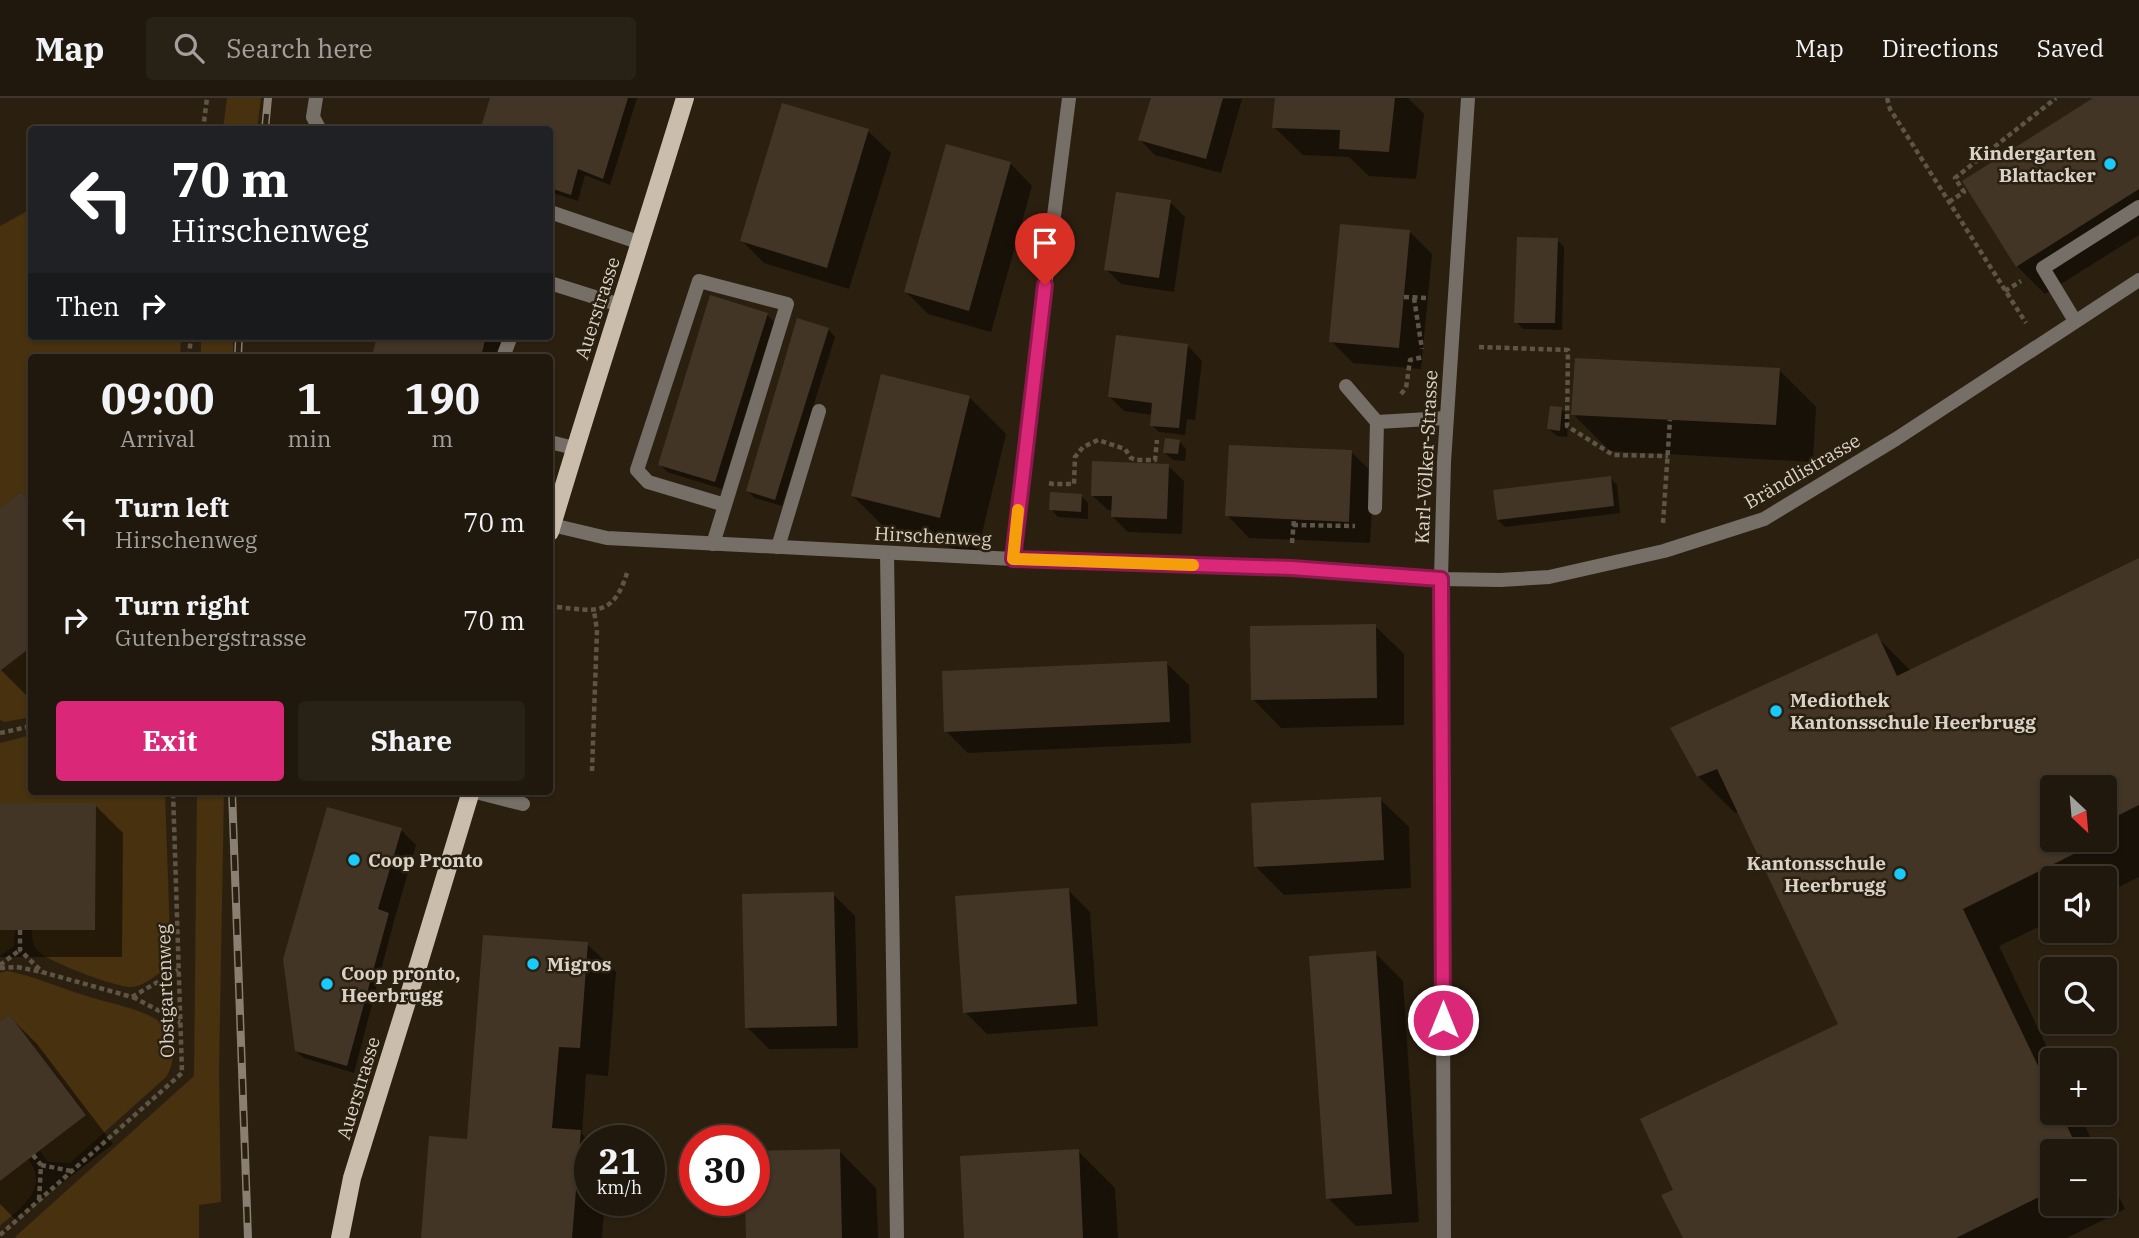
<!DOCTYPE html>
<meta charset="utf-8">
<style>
:root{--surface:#20180c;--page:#282115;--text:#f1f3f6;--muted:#a2a09d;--line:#3d372d;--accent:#db2777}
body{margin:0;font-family:"IBM Plex Serif",serif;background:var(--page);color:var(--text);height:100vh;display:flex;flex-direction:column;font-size:26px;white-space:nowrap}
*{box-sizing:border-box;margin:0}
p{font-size:23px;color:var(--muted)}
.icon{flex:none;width:38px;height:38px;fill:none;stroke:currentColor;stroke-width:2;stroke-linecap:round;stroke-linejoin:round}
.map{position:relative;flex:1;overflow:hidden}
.side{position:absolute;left:28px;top:256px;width:525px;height:441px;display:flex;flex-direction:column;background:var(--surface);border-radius:7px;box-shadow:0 2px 5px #0004,0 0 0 2px var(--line)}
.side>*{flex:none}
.guide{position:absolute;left:28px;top:28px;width:525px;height:214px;border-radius:7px;box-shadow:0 2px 5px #0004,0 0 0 2px var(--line);background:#202124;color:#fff;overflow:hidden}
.needle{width:46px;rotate:154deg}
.buttons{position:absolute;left:2040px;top:677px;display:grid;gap:14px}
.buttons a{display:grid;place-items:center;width:77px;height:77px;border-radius:7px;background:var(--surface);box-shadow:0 2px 5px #0004,0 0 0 2px var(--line);font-size:35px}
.speed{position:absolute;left:574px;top:1027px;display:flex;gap:14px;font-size:35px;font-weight:700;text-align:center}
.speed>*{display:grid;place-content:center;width:91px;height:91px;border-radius:50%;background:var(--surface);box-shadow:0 2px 5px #0004,0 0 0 2px var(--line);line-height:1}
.speed small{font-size:18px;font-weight:400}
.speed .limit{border:10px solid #d22;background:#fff;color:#111}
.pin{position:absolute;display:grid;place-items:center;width:60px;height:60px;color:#fff;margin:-72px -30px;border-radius:50% 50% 50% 0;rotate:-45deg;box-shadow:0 0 7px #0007}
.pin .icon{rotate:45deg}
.me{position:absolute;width:77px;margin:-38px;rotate:0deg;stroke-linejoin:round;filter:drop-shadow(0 0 5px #0008)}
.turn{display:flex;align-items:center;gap:24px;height:147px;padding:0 28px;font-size:32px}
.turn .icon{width:91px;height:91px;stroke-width:2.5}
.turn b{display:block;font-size:49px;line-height:60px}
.then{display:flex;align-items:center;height:66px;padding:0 28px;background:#0003;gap:14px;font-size:26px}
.eta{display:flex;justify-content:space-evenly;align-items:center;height:119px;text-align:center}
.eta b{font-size:42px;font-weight:700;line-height:49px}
.cta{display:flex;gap:14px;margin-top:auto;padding:14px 28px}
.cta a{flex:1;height:80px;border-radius:7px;background:var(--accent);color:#fff;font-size:28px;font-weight:700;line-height:80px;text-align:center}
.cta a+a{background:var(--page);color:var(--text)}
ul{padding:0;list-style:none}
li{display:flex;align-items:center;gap:21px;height:98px;padding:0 28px}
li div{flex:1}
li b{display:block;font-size:26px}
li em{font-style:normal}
header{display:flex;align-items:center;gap:42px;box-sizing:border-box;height:98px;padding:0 35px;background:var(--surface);border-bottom:2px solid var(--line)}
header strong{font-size:33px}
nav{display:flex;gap:38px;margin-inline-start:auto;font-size:24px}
.search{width:490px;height:63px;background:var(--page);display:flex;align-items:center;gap:18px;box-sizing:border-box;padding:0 24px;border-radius:7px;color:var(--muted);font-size:26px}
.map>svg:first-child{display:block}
</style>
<header>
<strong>Map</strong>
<div class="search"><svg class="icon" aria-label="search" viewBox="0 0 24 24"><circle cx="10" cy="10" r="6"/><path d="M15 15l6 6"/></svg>Search here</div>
<nav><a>Map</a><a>Directions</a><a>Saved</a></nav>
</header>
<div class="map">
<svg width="2139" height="1140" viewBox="0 0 2139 1140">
<rect width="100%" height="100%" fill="#2b2010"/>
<g fill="#47310f">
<path d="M227 0H261L257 31H223Z"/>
<path d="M31 111 32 238H181L180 259H32L31 407 21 394 0 410V128Z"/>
<rect x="201" y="238" width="32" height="21"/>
<path d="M31 548V619L5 624 0 622V573Z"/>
<path d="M31 637 32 693H165L171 867C160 874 146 887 133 889 120 891 45 863 37 852 32 846 32 839 32 832L95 705H0V645Z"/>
<path d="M197 693H224L219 974 221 1104 199 1107V1140H17L15 1139 194 978Z"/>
<path d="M0 832H15L14 848 0 858Z"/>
<path d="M7 873C33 878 56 888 80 896 112 907 144 909 170 931 173 948 176 964 166 979L70 1065 48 1064 40 1053 86 1016 9 916 0 923V875Z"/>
<path d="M28 1061C51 1091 20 1110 0 1128V1083Z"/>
</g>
<g fill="#0007" fill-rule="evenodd">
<path d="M492 0H637L610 87 585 77 578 103 550 94V32Z"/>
<path d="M1152 0 1242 1 1221 75 1155 57 1140 42Z"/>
<path d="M1277 0H1408L1424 16 1416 81 1369 78 1349 59 1303 57 1274 29Z"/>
<path d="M2096 0H2139V137L2045 196 2017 168Z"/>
<path d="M868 33 891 55 849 191 764 165 742 143Z"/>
<path d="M1010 65 1032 88 991 234 928 216 906 194Z"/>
<path d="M1170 104 1185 119 1174 194 1121 186 1106 171Z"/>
<path d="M1410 134 1432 156 1421 271 1353 265 1331 243Z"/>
<path d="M1557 142 1564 149 1562 232 1523 231 1516 224Z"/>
<path d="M767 217 774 224 722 391 667 374 660 366Z"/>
<path d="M828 231 835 239 782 408 755 400 748 393Z"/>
<path d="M379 238H513L508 259H374Z"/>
<path d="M1187 247 1202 263 1195 322 1187 321 1185 337 1159 334 1152 327 1153 317 1124 313 1109 298Z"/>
<path d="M1779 272 1816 309 1813 364 1610 353 1573 316Z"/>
<path d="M969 299 1006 336 977 456 890 435 853 398Z"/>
<path d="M1561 311 1569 318 1567 339 1557 338 1549 331Z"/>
<path d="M1179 343 1186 351 1185 363 1173 362 1165 355Z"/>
<path d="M1351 354 1374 376 1370 445 1249 440 1227 417Z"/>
<path d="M1168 368 1184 383 1182 436 1128 434 1113 419V412H1108L1092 397Z"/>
<path d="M1610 380 1617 387 1620 415 1505 429 1498 422Z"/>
<path d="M1081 398 1088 405V421L1058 419 1051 411Z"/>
<path d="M32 407V598L29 600 0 571V412Z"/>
<path d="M2139 462V779L2105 796V780H2053V822L1999 848 2053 962V1015H2079L2097 1054H2053V1106H2105V1071L2125 1111 2067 1140H1685L1675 1093 1841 927 1739 714 1735 715 1698 678 1876 538 1911 573ZM2053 690H2105V742H2053Z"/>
<path d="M1375 528 1404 556V627L1281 630 1253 601Z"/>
<path d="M1166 565 1189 587 1191 645 968 655 946 633Z"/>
<path d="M1380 701 1409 729 1411 790 1284 797 1256 769Z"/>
<path d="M0 707H95L123 735 122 859H0Z"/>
<path d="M401 732 416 747 394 823 354 975 304 960 296 953Z"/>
<path d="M1068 792 1090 814 1098 928 987 936 965 914Z"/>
<path d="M833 796 855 818 858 950 769 951 747 929Z"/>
<path d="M587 846 616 874 608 978 586 976 582 1036 590 1044V1102H605L602 1140H422L469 1042Z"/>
<path d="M1375 855 1403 883 1419 1124 1356 1128 1328 1100Z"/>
<path d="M9 918 37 946 113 1046 15 1121 0 1106V925Z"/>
<path d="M839 1053 876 1090 878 1140H748L754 1102Z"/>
<path d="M1078 1053 1115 1090 1118 1140H966Z"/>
</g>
<g fill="#423525">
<path d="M490 0H628L603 81 578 71 571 97 550 90V32H480Z"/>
<path d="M1151 0H1223L1206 61 1138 42Z"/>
<path d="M1275 0H1395L1389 54 1339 51 1340 32 1272 30Z"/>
<path d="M2093 0H2139V91L2016 169 1962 83Z"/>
<path d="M782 5 869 31 827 170 740 143Z"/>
<path d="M946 46 1011 64 969 213 904 194Z"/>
<path d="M1116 94 1171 102 1159 180 1104 172Z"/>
<path d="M1340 126 1410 132 1399 250 1329 244Z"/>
<path d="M1517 139 1558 140 1555 225H1514Z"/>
<path d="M710 197 768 215 715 384 658 367Z"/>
<path d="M797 220 829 230 775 402 746 393Z"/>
<path d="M1116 237 1188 246 1179 330 1150 328 1152 305 1108 299Z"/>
<path d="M377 238H486L481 259H372Z"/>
<path d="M1575 260 1780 270 1776 327 1571 317Z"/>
<path d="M881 276 970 298 940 420 851 398Z"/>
<path d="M1550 308 1562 309 1560 333 1547 331Z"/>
<path d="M1165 340 1180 342 1178 356 1163 355Z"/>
<path d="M1229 347 1352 352 1349 424 1225 418Z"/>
<path d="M1092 363 1169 366 1167 421 1111 419 1112 398H1091Z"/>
<path d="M1611 378 1614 408 1497 422 1493 392Z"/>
<path d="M21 394 32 407V548L0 573V410Z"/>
<path d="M1050 394 1082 396 1081 414 1049 412Z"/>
<path d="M2139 460V707L2111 721 2119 733 2105 740V690H2053V742H2102L1963 811 2053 999V1015H2061L2079 1054H2053V1092L1956 1140H1683L1661 1097 1673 1092 1640 1021 1838 926 1717 671 1697 679 1670 630 1877 535 1897 578Z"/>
<path d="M1376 526 1377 600 1251 602 1250 528Z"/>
<path d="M1167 563 1170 624 944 634 942 573Z"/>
<path d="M1381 699 1384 762 1254 769 1251 705Z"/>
<path d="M0 705H96L95 832H0Z"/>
<path d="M327 709 402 730 378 811 389 815 347 968 295 953 283 861Z"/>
<path d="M1069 790 1077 906 963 915 955 798Z"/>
<path d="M834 794 837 928 745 930 742 796Z"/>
<path d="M483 837 588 844 580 950 559 949 552 1030 581 1032 572 1140H421L429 1038 467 1041Z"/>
<path d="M1376 853 1392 1096 1326 1101 1309 858Z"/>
<path d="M9 916 86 1017 0 1083V923Z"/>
<path d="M840 1051 842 1140H746L745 1102H754V1053Z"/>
<path d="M1079 1051 1083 1140H964L960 1058Z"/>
</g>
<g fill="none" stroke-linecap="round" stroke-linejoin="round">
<g stroke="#5f5547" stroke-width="4.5" stroke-dasharray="5 3.5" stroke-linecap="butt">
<path d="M1887 0 1890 11 2026 225"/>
<path d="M203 32 207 0"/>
<path d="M1949 104 1964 94 1955 80 2056 0"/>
<path d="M2005 193 2021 183"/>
<path d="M1404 199 1427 200"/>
<path d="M1414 200 1422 251"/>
<path d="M1479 249 1568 252 1567 328 1613 357 1668 358"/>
<path d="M189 259 191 238"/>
<path d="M1401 296 1406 290 1410 262 1423 259"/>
<path d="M1049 385 1053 386H1074L1075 359 1083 349 1098 342 1125 351 1131 360 1136 362H1155L1157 342"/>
<path d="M1663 425 1670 322"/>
<path d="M1293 427 1355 428"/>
<path d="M1292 445 1294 421"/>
<path d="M557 509C596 513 613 519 627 475"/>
<path d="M0 635 32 628"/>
<path d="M592 673 597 532 594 513"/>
<path d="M20 832V852L42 874 132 899 178 872"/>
<path d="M0 867 20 852"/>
<path d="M0 870 17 869 42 874"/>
<path d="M133 899 180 924"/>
<path d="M33 1057 41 1067 39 1102"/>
<path d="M41 1067 71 1073"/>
<path d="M0 1137 182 975 173 693"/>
</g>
<g stroke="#756f67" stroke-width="14">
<path d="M316 0 313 19 320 32"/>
<path d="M550 114 641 145"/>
<path d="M550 185 620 207"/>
<path d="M2075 223 2043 170 2139 109"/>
<path d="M503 259 511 238"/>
<path d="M1346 288 1377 324"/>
<path d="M550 344 574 350"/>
<path d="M1375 410 1377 324 1446 320"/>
<path d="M713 446 787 206 699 183 637 372 648 384 725 407"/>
<path d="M778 449 819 313"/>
<path d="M887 455 897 1140"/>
<path d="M472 693 523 706"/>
</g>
<g stroke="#756f67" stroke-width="14">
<path d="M552 427 607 440 1013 461 1291 470 1441 481 1500 482 1549 479 1664 453 1764 421 1896 341 2139 182"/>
<path d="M1013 461 1033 283 1069 0"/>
<path d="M1444 1140 1441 481 1444 364 1468 0"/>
</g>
<g stroke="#cabdac" stroke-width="18">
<path d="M550 434C593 289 641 145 685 0"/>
<path d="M340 1140 352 1080 419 865 471 693"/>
</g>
<g stroke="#898073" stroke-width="8">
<g id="rail">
<path d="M265 32 268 0"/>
<path d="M238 259 239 238"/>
<path d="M232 693 248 1140"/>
</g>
</g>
<use href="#rail" stroke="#2b2010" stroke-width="5" stroke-dasharray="16" stroke-linecap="butt"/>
</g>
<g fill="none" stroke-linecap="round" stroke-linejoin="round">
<g stroke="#8e194d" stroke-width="18">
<path id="route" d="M1045 187 1013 461 1291 470 1441 481 1443 922"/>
</g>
<use href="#route" stroke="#db2777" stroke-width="12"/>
<path stroke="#f59e0b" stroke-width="12" d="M1018 412 1013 461 1193 467"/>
</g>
<g fill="#19cafc" stroke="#2b2010" stroke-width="2.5">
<circle cx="2110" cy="66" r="7"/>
<circle cx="1776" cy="613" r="7"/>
<circle cx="354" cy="762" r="7"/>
<circle cx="1900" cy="776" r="7"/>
<circle cx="533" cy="866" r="7"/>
<circle cx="327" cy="886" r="7"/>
</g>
<g text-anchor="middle" stroke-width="5" stroke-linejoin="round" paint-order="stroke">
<g font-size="19" font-weight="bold" fill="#d9d2c8" stroke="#2b2010" text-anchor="start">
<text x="2096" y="62" text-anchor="end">Kindergarten<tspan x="2096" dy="22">Blattacker</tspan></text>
<text x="1790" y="609">Mediothek<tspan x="1790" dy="22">Kantonsschule Heerbrugg</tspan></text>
<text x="368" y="769">Coop Pronto</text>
<text x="1886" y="772" text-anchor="end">Kantonsschule<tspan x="1886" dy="22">Heerbrugg</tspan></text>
<text x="547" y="873">Migros</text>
<text x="341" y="882">Coop pronto,<tspan x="341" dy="22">Heerbrugg</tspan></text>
</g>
<g font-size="19" fill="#d9d2c8" stroke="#2b2010">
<text transform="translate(597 210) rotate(-72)" y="7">Auerstrasse</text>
<text transform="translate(1426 359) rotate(-87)" y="7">Karl-Völker-Strasse</text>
<text transform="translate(1802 373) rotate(-30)" y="7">Brändlistrasse</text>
<text transform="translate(933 438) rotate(3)" y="7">Hirschenweg</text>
<text transform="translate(165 893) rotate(-92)" y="7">Obstgartenweg</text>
<text transform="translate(358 990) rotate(-73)" y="7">Auerstrasse</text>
</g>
</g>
</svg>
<div class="buttons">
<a><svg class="needle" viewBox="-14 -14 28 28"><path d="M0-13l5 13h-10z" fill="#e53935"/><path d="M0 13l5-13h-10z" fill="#a2a09d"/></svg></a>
<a><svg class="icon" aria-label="sound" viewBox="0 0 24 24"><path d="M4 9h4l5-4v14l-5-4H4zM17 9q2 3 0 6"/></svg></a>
<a><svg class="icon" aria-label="search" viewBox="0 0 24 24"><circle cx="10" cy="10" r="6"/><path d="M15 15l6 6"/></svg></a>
<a>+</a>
<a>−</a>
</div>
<div class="speed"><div>21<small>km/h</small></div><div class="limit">30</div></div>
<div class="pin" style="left:1045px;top:187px;background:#d93025"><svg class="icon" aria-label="arrive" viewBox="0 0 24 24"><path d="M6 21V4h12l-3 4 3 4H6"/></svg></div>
<svg class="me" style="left:1443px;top:922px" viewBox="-20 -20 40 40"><circle r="17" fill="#db2777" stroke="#fff" stroke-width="3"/><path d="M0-11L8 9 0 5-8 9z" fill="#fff"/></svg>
<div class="guide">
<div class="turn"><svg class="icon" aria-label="left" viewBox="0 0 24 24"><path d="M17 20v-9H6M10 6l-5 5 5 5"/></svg><div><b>70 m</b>Hirschenweg</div></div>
<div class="then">Then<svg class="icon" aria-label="right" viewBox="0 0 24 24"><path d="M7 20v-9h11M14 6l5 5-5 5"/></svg></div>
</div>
<section class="side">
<div class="eta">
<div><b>09:00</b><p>Arrival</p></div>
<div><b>1</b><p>min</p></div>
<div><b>190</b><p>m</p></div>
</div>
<ul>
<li><svg class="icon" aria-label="left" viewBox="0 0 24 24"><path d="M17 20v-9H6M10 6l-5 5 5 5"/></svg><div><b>Turn left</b><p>Hirschenweg</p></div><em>70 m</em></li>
<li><svg class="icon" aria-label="right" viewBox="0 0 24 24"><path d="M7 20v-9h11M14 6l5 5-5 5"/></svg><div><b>Turn right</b><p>Gutenbergstrasse</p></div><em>70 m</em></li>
</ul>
<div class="cta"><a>Exit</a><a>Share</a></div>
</section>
</div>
